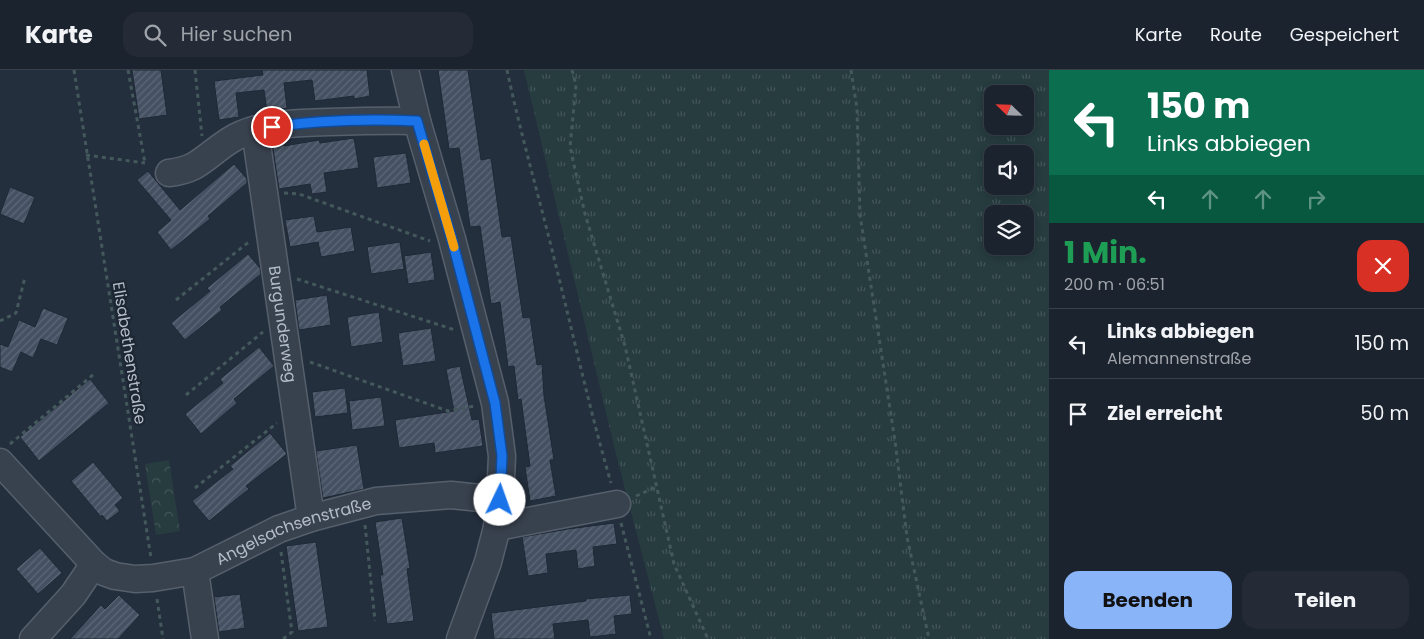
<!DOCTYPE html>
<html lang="de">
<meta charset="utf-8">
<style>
:root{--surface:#1b232e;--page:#242b36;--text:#f1f3f6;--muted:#a0a4aa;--line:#39404a;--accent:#8ab4f8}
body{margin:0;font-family:Poppins,sans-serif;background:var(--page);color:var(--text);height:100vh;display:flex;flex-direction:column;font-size:19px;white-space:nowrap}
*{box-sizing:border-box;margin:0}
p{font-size:16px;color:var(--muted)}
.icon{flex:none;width:28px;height:28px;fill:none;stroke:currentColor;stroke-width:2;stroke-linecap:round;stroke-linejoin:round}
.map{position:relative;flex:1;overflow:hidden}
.side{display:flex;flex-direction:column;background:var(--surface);width:375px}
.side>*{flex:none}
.hud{background:#0b6e4f;color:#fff;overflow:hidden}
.needle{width:32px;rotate:293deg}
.buttons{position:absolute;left:984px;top:15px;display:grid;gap:10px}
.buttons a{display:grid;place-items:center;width:50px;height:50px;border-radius:10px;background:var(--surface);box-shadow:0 2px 8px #0003,0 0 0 1px var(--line);font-size:25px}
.pin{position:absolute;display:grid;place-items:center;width:42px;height:42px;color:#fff;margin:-21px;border:2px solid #fff;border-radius:50%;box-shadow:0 1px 5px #0007}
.me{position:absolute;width:55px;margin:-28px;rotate:3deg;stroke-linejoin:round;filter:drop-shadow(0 0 4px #0008)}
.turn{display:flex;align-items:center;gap:18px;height:105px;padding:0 15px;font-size:22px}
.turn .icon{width:65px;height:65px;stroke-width:2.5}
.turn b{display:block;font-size:35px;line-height:42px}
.lanes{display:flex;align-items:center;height:48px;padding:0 15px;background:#0003;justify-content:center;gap:25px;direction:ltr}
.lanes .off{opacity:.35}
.round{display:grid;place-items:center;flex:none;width:52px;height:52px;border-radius:15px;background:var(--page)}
.headline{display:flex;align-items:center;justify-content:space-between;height:85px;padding:0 15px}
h1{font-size:30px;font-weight:700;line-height:38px;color:#1e9e55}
.button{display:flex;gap:10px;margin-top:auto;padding:10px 15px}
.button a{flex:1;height:58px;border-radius:15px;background:var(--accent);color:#111;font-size:20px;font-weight:700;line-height:58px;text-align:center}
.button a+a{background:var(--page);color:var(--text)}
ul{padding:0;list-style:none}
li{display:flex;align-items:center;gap:15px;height:70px;padding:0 15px;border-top:1px solid var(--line)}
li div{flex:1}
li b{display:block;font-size:19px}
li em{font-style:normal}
header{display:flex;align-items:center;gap:30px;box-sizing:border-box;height:70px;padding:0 25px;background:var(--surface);border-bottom:1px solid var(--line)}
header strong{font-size:24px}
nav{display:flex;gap:28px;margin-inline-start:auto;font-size:18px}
.search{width:350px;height:45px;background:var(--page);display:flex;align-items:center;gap:12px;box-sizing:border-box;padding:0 18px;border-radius:15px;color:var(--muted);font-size:19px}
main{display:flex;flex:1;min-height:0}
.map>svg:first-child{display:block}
</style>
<header>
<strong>Karte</strong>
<div class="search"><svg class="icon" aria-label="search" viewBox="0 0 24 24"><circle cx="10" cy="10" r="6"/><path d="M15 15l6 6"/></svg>Hier suchen</div>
<nav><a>Karte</a><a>Route</a><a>Gespeichert</a></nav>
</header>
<main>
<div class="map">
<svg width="1049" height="569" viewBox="0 0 1049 569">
<defs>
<pattern id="grass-tufts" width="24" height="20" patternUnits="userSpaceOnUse" patternTransform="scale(1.25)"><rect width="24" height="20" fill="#263c3f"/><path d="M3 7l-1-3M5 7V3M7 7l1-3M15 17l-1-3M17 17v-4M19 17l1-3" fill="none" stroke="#435659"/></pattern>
<pattern id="park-crowns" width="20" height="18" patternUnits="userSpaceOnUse" patternTransform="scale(1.25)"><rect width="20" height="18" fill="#263c3f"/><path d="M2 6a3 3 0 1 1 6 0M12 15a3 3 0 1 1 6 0" fill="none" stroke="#435659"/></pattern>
<pattern id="building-hatch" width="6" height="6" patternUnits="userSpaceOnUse" patternTransform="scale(1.25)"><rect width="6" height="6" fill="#455162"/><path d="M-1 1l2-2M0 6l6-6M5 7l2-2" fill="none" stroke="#5d6877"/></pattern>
</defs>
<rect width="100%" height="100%" fill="#242f3e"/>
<path fill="url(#grass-tufts)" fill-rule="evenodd" d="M524 0H1049V569H664L616 384ZM992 24H1025V56H992ZM992 84H1025V116H992ZM992 144H1025V176H992Z"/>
<path fill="url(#park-crowns)" d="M169 390 180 461 156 465 145 394Z"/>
<g fill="url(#building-hatch)" stroke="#1f2835">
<path d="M132 0H161L167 45 139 49Z"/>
<path d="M262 0H367L370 26 354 29V26L315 31 312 10 284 13 287 38 267 41 264 20 236 23 239 47 219 50 214 11 263 5Z"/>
<path d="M438 0H468L481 90 491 88 502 167 511 166 523 248 530 247 537 295 542 294 544 326 554 390H550L556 426 530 431 525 397 530 396 521 329 518 330 514 296 508 297 500 232 491 234 480 156 470 157 459 78 449 79Z"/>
<path d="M354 68 359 98 324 103 327 122 312 124 310 114 279 119 272 72 284 71V76L319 70 320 73Z"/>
<path d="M406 83 411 113 377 118 373 87Z"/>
<path d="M234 94 247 109V113L208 146 210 149 171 180 157 162 171 150 137 110 148 101 180 140Z"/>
<path d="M10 117 35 127 24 154 0 144Z"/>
<path d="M314 146 317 162 351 157 355 181 321 187 318 172 290 177 285 150Z"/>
<path d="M400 172 404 199 371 204 367 177Z"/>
<path d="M431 182 435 210 408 214 404 186Z"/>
<path d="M248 184 260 198 261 204 220 237 222 240 185 270 171 253 210 221 207 218Z"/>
<path d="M327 225 331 255 299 260 295 230Z"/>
<path d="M43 238 68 248 57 275 41 269 33 288 21 282 12 302 0 297V274L8 277 19 250 35 257Z"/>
<path d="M379 242 383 272 351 277 347 247Z"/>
<path d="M431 258 436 291 403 296 398 263Z"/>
<path d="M259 277 274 296 234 329 237 333 201 364 185 344 223 313 220 309Z"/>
<path d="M460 296 472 350 479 349 483 376 435 383 434 373 399 378 395 350 454 341 446 299Z"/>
<path d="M90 309 109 333 39 391 20 367Z"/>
<path d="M345 318 348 343 315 347 312 322Z"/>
<path d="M381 327 385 356 352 360 349 331Z"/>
<path d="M270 363 287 384 246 416 249 419 209 451 192 431 233 399 230 396Z"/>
<path d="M357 375 364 419 323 428 316 381Z"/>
<path d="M93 392 123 428 115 435 120 441 107 451 102 445 101 447 71 411Z"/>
<path d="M402 448 410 498 407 499 414 551 387 554 380 505H383L375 452Z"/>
<path d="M614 453 617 474 593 477 595 496 578 499 576 480 546 484 548 503 528 506 522 467 568 459Z"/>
<path d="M316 472 328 557 298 561 286 476Z"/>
<path d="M40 478 62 503 38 524 16 499Z"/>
<path d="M240 524 245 558 219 562 214 527Z"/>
<path d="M119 525 140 545 118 569H70L101 535 105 539Z"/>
<path d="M630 525 632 544 614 546 616 564 590 567 588 550 553 554 555 569H494L491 543 586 531V529Z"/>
</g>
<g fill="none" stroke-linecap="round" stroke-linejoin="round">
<g stroke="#565f6c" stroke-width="29">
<g id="minor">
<path d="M405 0 417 51 452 169 495 333 502 386 500 430 497 457 488 492 460 569"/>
<path id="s1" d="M255 60 311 448"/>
<path d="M169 103C178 102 186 100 194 96 211 86 224 71 242 64 268 53 301 53 329 52 358 51 387 50 417 51"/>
<path id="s2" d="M0 392 94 494 104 502 115 506 135 509 153 508 195 501 279 459 311 448 376 431 451 425 500 430"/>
<path d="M497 457 617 434"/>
<path d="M195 501 205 569"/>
<path d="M33 569 73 525 94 494"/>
</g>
</g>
<g stroke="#44595c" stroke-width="3" stroke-dasharray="4 4" stroke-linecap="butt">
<path d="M74 0 151 488"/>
<path d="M128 0 145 93"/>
<path d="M195 0 202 66"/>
<path d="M507 0C521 66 540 130 556 196 574 268 590 341 611 413"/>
<path d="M572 0 576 15 570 77 585 144 625 276 674 494 708 569"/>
<path d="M851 0 857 39 860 145 895 371 907 467 929 569"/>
<path d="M86 85 145 93"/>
<path d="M284 123 299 124 430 171"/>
<path d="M297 209 455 260"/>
<path d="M176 230 250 171"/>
<path d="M0 251 16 243 25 207"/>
<path d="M310 292 448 341 475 336"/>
<path d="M186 325 263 262"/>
<path d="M10 374 94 304"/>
<path d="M195 418 277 353"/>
<path d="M636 426 656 417"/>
<path d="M621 453 651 569"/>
<path d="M365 455 375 551"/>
<path d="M281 482 292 562 283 569"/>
<path d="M157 529 163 569"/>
</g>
<use href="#minor" stroke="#38414e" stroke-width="26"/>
</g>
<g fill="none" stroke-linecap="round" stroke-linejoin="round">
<g stroke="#114b97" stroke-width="12">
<path id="route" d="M272 57C319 50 369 49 417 51L452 170 495 333 502 386 500 430"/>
</g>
<use href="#route" stroke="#1a73e8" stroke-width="9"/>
<path stroke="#f59e0b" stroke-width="9" d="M424 74 454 177"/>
</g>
<g text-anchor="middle" stroke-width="4.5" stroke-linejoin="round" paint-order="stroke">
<g font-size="16" fill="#b4bcc9" stroke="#1d2633">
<text dy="6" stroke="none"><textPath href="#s1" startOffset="196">Burgunderweg</textPath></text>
<text transform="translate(130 283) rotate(81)" y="6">Elisabethenstraße</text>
<text dy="6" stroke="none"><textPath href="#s2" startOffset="351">Angelsachsenstraße</textPath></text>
</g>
</g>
</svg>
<div class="buttons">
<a><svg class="needle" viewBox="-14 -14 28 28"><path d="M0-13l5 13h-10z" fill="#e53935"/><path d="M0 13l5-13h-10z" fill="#a0a4aa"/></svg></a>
<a><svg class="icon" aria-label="sound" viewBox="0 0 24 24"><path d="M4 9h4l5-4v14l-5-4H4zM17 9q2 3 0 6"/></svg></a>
<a><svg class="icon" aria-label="layers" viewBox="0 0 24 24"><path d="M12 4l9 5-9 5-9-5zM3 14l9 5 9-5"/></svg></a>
</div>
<div class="pin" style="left:272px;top:57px;background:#d93025"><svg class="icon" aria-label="arrive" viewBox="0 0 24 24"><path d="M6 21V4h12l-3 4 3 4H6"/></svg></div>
<svg class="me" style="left:500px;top:430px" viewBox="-20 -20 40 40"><circle r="19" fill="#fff"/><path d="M0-13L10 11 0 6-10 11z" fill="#1a73e8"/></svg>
</div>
<section class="side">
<div class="hud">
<div class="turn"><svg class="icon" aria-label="left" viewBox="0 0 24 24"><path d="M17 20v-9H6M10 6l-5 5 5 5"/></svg><div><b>150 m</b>Links abbiegen</div></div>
<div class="lanes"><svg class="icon" aria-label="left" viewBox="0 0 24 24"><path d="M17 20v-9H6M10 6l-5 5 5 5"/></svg><svg class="icon off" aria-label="ahead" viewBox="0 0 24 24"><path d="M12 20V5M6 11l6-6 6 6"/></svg><svg class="icon off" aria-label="ahead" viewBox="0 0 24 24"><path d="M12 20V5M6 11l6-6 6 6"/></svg><svg class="icon off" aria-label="right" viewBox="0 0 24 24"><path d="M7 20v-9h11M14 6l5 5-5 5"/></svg></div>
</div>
<div class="headline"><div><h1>1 Min.</h1><p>200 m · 06:51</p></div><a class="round" style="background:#d93025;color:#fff"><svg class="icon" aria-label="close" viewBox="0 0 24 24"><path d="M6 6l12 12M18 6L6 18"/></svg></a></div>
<ul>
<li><svg class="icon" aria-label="left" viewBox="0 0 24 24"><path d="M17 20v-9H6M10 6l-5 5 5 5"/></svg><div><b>Links abbiegen</b><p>Alemannenstraße</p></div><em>150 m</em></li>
<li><svg class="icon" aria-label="arrive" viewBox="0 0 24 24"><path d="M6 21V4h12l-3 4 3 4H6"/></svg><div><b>Ziel erreicht</b></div><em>50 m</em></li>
</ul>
<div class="button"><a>Beenden</a><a>Teilen</a></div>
</section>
</main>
